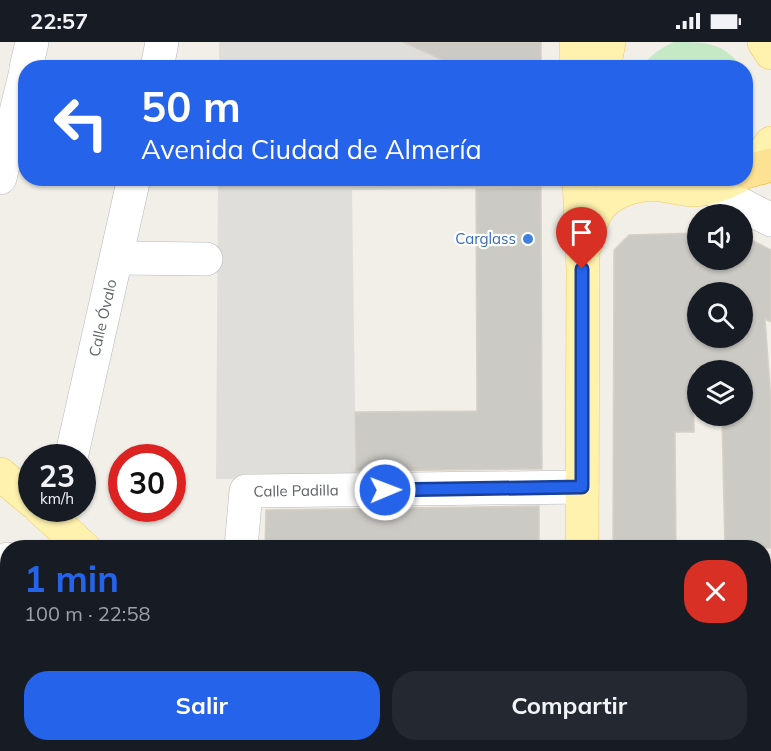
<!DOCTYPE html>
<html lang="es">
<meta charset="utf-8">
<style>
:root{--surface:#171b24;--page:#242831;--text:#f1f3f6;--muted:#9ea1a6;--accent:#2563eb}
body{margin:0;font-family:Mulish,sans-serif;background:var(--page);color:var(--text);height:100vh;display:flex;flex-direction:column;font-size:22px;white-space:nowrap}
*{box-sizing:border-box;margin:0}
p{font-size:20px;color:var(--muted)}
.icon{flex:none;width:33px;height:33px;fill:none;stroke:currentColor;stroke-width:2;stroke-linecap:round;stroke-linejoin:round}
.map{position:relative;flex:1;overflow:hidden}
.details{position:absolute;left:0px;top:498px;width:771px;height:212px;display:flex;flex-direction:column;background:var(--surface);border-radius:24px 24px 0 0;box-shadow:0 2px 4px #0004}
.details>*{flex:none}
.banner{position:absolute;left:18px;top:18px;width:735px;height:126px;border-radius:24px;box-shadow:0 2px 4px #0004;background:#2563eb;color:#fff;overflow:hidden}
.buttons{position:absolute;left:687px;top:162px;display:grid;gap:12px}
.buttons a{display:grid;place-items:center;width:66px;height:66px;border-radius:50%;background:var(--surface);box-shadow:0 2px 4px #0004;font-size:30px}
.speed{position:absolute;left:18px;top:402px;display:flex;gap:12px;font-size:30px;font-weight:700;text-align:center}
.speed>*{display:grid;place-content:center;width:78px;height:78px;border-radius:50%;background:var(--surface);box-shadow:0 2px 4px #0004;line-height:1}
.speed small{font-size:15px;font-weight:400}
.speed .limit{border:9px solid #d22;background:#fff;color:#111}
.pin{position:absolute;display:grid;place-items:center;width:51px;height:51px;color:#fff;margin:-62px -26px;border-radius:50% 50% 50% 0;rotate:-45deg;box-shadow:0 0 6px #0007}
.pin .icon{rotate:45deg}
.me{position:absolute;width:66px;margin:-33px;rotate:89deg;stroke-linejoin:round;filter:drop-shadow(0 0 4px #0008)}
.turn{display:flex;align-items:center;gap:21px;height:126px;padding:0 24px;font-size:27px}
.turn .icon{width:78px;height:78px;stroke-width:2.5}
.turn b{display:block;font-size:42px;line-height:51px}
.round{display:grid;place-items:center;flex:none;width:63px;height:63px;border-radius:24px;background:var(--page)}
.headline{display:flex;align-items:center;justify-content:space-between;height:102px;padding:0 24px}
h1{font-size:36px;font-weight:700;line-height:45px;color:var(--accent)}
.primary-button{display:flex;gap:12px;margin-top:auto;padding:12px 24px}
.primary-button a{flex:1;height:69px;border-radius:24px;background:var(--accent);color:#fff;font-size:24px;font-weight:700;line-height:69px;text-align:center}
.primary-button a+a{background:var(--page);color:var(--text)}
.status{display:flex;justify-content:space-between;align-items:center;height:42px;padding:0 30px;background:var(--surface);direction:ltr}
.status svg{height:16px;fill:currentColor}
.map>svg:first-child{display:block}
</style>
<div class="status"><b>22:57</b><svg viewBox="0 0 49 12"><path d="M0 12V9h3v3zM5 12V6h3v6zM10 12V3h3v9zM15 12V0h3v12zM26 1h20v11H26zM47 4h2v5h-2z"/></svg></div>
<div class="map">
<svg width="771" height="709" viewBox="0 0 771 709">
<rect width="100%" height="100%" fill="#f1efe8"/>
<g fill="#e0deda">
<path d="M219 0H403L460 26H219Z"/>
<path d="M218 137H541V146L352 148 356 437H216Z"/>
</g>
<path fill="#c5e8c5" d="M674 0C706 0 722 0 742 25H642C650 13 661 6 674 0Z"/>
<g fill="#cccac5" stroke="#d6d1c6" stroke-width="1.5" fill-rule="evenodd">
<path d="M403 0H541V26H460Z"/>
<path d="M541 146 542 427 356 429 355 370 477 369 476 147Z"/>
<path d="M698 191V218H742V193L771 208V280L765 277 771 358V506H725L722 375 742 374V328H693L694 390H675L676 506H613L614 208 629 193ZM698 250H742V296H698Z"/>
<path d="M539 464V506H265L266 468Z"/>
</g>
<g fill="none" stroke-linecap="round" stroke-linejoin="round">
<g stroke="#b5b8bc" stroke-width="34">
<g id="minor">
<path d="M26 26 32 0"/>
<path d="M157 26 162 0"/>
<path d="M0 136 26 29"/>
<path d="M710 146 771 178"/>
<path d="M117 216 206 217"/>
<path d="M71 416 134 136"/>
<path d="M241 506 246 449 582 445"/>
<path d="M0 535 8 517"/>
<path d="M764 694 771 691"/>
<path d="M722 709 741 702"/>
</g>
</g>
<g stroke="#f2c960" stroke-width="34">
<g id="major">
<path d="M576 0V26"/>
<path d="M764 0 771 11"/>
<path d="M604 26 609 0"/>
<path d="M746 129 760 117 771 101"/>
<path d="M579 136 583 227 582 506"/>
<path d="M586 202C589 191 590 180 596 170 608 149 639 140 662 143 673 145 683 148 695 148 709 147 722 143 735 136"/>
<path d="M0 432 32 459"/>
<path d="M40 466 84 506"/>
<path d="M311 702 319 709"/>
<path d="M582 702V709"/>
</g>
</g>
<g stroke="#f9ab00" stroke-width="34">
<path id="highway" d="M746 130 771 123"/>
</g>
<use href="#minor" stroke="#fff" stroke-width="33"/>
<use href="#major" stroke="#fff2af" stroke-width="33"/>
<use href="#highway" stroke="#fde293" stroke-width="33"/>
</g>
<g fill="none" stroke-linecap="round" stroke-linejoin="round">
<g stroke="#184099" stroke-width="15">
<path id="route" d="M385 448 582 445V227"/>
</g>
<use href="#route" stroke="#2563eb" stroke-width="10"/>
</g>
<circle fill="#3f7fe0" stroke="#fff" stroke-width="2" cx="528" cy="197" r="6"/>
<g text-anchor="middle" stroke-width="4.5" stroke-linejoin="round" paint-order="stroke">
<g font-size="15" fill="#366cbe" stroke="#fff" text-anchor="end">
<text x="516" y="202">Carglass</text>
</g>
<g font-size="15" fill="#5f6368" stroke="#fff">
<text transform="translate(103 276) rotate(-77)" y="5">Calle Óvalo</text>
<text transform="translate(296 449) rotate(-1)" y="5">Calle Padilla</text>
</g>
</g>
</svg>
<div class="buttons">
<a><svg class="icon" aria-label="sound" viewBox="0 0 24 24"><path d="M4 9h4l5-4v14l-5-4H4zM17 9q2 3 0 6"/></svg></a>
<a><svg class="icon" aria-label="search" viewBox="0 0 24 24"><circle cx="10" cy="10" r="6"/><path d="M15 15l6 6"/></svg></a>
<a><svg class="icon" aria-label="layers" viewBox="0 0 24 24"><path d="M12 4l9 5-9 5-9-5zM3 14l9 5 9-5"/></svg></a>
</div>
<div class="speed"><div>23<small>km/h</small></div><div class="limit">30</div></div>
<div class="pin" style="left:582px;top:227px;background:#d93025"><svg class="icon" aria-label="arrive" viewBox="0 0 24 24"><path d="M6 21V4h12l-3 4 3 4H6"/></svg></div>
<svg class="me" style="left:385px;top:448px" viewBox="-20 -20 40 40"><circle r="17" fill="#2563eb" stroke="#fff" stroke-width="3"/><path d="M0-11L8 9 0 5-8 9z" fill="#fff"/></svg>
<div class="banner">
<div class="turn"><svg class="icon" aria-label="left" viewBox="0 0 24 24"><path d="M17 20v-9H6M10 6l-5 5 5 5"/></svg><div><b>50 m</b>Avenida Ciudad de Almería</div></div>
</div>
<section class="details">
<div class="headline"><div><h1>1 min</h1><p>100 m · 22:58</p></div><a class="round" style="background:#d93025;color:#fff"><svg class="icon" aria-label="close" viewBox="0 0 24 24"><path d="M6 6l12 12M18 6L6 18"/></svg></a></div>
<div class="primary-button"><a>Salir</a><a>Compartir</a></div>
</section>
</div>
